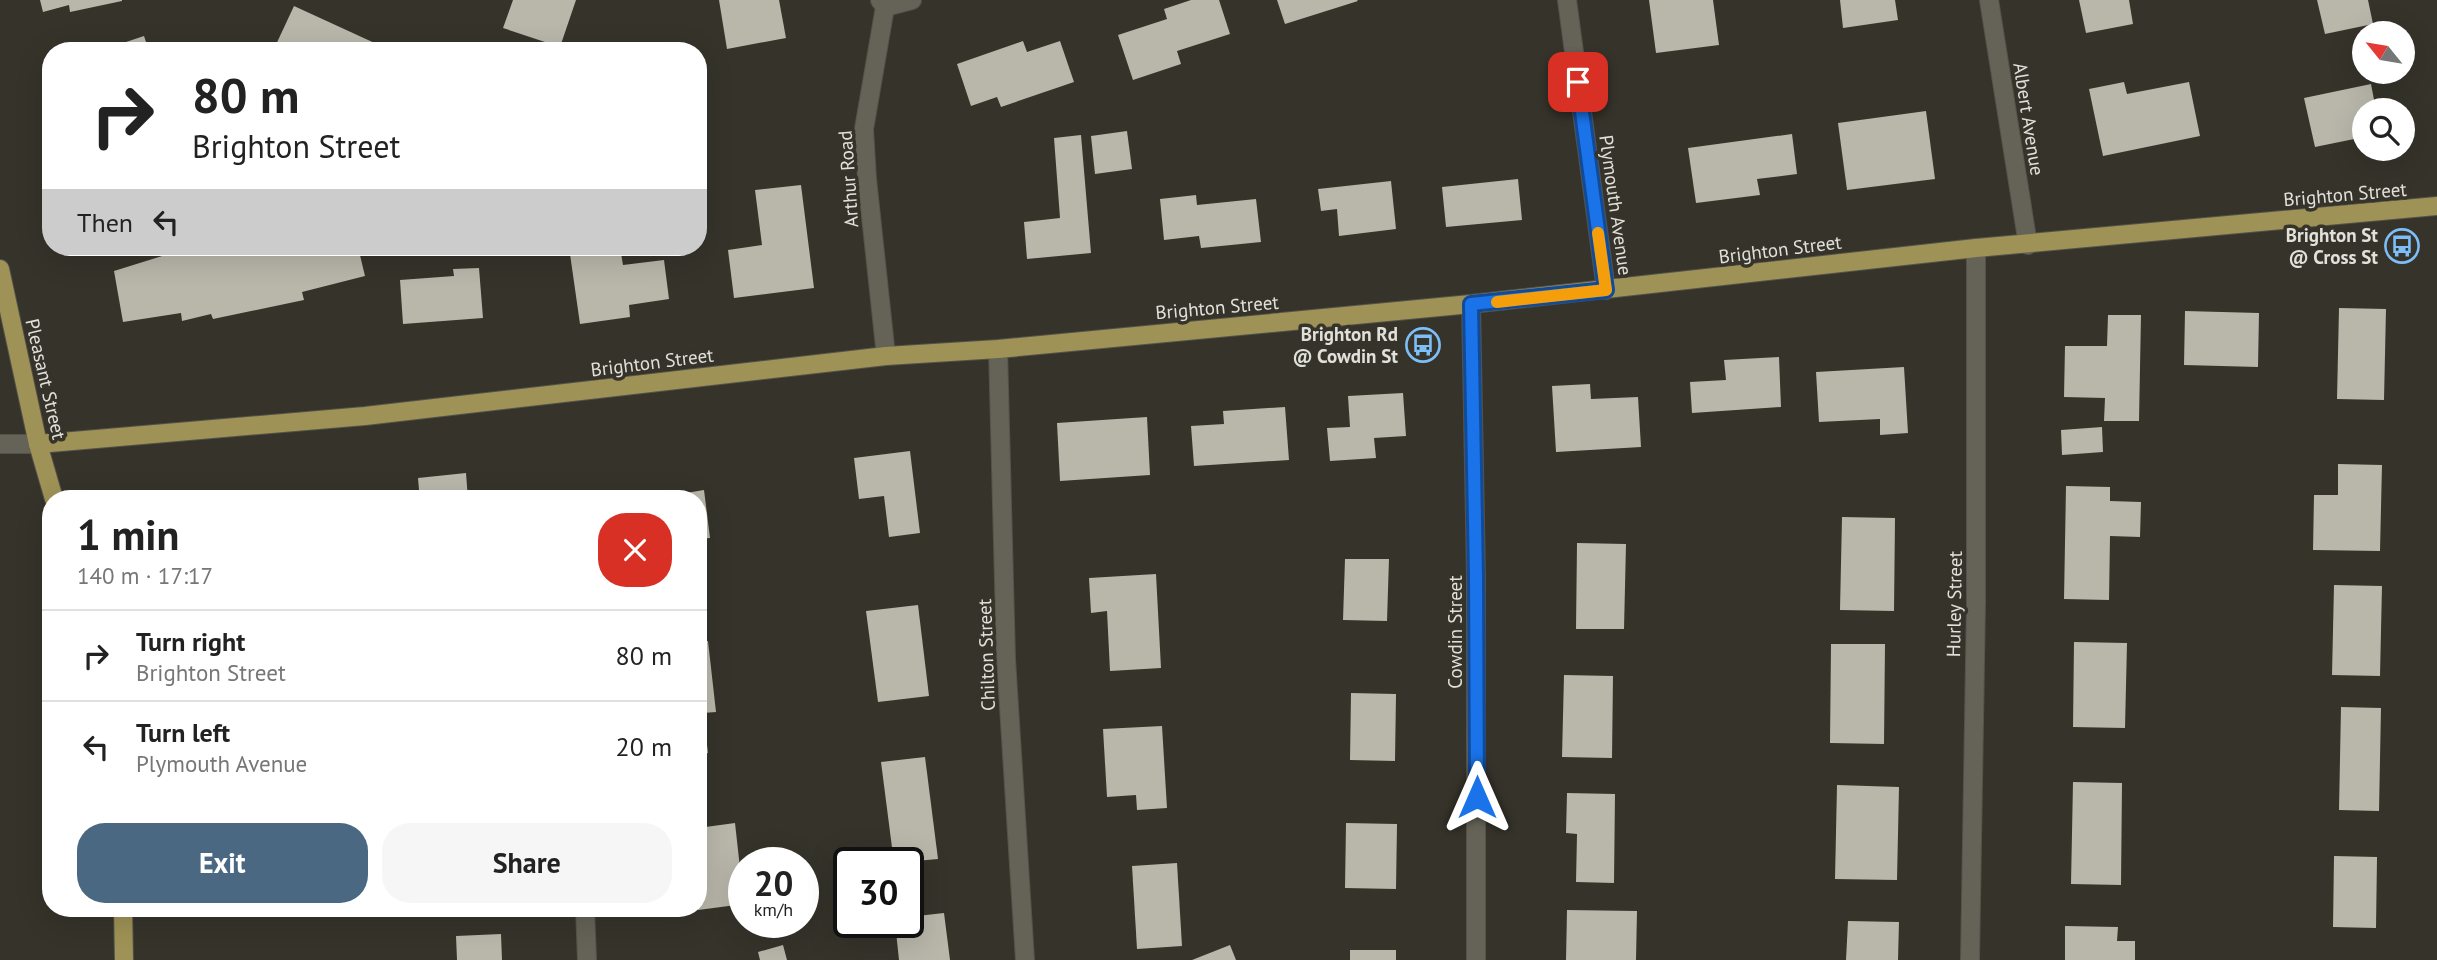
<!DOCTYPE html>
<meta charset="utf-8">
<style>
:root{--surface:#fff;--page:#f6f6f6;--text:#222;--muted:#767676;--line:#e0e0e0;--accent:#4b6883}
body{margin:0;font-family:"PT Sans",sans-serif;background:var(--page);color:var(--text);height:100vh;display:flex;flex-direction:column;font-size:26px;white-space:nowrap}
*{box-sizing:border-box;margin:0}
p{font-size:23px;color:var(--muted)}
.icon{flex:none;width:38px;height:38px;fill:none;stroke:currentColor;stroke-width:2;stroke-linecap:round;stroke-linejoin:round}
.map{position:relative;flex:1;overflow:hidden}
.panel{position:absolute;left:42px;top:490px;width:665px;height:427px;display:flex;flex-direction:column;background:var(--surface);border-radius:28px;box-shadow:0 7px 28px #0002}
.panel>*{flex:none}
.hud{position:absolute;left:42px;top:42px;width:665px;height:214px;border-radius:28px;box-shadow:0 7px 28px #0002;background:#fff;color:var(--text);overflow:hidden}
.needle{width:46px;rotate:300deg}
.tools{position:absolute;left:2352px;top:21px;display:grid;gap:14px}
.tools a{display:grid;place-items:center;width:63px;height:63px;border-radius:50%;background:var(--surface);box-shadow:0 7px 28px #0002;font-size:35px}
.speed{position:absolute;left:728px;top:847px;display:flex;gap:14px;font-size:35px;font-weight:700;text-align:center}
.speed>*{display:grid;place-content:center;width:91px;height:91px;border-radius:50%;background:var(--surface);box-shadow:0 7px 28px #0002;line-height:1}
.speed small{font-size:18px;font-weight:400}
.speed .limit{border:4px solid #111;border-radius:10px;background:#fff;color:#111}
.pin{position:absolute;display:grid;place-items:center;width:60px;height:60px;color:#fff;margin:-30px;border-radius:14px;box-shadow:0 4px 10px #0006}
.me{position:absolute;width:77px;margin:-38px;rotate:0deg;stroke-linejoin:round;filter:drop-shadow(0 0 5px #0008)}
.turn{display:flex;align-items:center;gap:24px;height:147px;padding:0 35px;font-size:32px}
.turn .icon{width:91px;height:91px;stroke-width:2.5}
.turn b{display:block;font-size:49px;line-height:60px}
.then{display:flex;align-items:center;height:66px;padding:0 35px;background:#0003;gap:14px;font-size:26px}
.round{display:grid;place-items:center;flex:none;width:74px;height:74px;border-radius:28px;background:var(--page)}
.head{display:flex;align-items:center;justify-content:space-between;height:119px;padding:0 35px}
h1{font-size:42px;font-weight:700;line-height:52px}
.primary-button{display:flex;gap:14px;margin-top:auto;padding:14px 35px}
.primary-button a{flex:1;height:80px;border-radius:28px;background:var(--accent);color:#fff;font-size:28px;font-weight:700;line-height:80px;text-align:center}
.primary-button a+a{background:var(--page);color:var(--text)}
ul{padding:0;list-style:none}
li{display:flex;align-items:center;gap:21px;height:91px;padding:0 35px;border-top:2px solid var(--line)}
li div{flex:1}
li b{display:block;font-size:26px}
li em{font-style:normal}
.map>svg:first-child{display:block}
</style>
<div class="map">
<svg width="2437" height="960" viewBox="0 0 2437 960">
<rect width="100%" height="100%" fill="#35332a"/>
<g fill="#b9b6aa">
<path d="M40 0H122V1L70 12 69 5 43 12Z"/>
<path d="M513 0H576L560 47 503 28Z"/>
<path d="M719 0H779L786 38 727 49Z"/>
<path d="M1191 0H1219L1230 34 1177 51 1181 64 1133 80 1118 35 1167 19 1164 9Z"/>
<path d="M1277 0H1357L1358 1 1285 24Z"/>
<path d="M1649 0H1713L1719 45 1656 53Z"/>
<path d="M1840 0H1895L1898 20 1843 28Z"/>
<path d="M2079 0H2129L2133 24 2086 33Z"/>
<path d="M2317 0H2368L2373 24 2325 34Z"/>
<path d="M294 6 392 51H273Z"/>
<path d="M144 36 149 51H102V50Z"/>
<path d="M1023 41 1027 52 1060 41 1074 82 1001 107 997 97 971 106 957 64Z"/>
<path d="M2124 82 2127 94 2189 82 2200 136 2103 156 2089 89Z"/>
<path d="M2371 84 2376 110H2364V137L2315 147 2304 98Z"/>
<path d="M1926 111 1935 179 1847 190 1838 123Z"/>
<path d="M1127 131 1132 169 1095 174 1091 136Z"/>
<path d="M1792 134 1797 174 1757 179 1760 195 1696 203 1688 148Z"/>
<path d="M1081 135 1091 253 1027 259 1024 222 1060 218 1054 138Z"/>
<path d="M1518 179 1522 220 1446 227 1442 187Z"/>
<path d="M1391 181 1396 229 1339 236 1337 209 1321 211 1318 189Z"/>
<path d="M801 185 814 288 734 298 728 250 762 245 755 190Z"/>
<path d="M1196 195 1197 205 1256 199 1261 242 1201 248 1199 236 1164 240 1160 199Z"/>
<path d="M191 247H199L200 249 206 247H358L365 276 302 292 304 300 213 319 211 314 182 321 181 313 123 322 114 271Z"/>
<path d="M569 247H620L623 265 664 260 669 299 629 305 630 317 580 324Z"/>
<path d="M479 268 483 318 403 324 400 280 454 276 453 269Z"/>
<path d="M2339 308 2386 309 2384 400 2337 399Z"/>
<path d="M2185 311 2259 313 2258 367 2184 365Z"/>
<path d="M2108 315H2141L2139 421H2104L2105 398 2064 397 2065 346H2107Z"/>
<path d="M1779 357 1781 407 1692 413 1690 382 1726 380 1724 360Z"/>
<path d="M1904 367 1908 433 1880 435V419L1819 422 1816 372Z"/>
<path d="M1590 384 1591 399 1638 397 1641 447 1556 452 1552 386Z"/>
<path d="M1403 393 1406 436 1374 438 1376 458 1330 461 1327 428 1350 427 1348 396Z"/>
<path d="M1285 407 1289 460 1194 466 1191 426 1224 424 1223 411Z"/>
<path d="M1147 417 1150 475 1060 481 1057 423Z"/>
<path d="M2102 427 2103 452 2062 455 2061 430Z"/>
<path d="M910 451 920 533 889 537 884 496 859 499 854 458Z"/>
<path d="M2338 464 2382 465 2380 551 2313 550 2314 495H2338Z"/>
<path d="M466 473 468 499H352V497L419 490 418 478Z"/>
<path d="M2066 486 2110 487V501L2141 502 2140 537 2110 536 2109 600 2064 599Z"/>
<path d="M704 490 710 538 698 539V499H649Z"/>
<path d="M1842 517 1895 518 1894 611 1840 610Z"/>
<path d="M1577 543 1626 544 1624 629H1576Z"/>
<path d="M1345 559H1389L1387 621 1343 620Z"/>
<path d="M1156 574 1161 668 1110 671 1107 611 1091 613 1089 578Z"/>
<path d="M2334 585 2382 586 2380 676 2332 675Z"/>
<path d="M918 605 929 696 878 702 866 611Z"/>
<path d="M708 641 716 712 703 713 708 753 698 754V642Z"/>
<path d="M2074 642 2127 643 2125 728 2073 727Z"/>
<path d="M1831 644H1885L1884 744 1830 743Z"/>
<path d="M1564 675 1613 676 1612 758 1562 757Z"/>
<path d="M1351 693 1396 694 1395 761 1350 760Z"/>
<path d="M2341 707 2381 708 2379 811 2339 810Z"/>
<path d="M1162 726 1167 808 1137 810 1136 795 1107 797 1103 729Z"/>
<path d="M925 757 938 859 894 863 881 762Z"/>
<path d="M2073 782 2122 783 2121 885 2071 884Z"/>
<path d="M1837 785 1899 787 1897 880 1835 879Z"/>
<path d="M1567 793 1615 794 1614 883 1576 882 1577 834 1566 833Z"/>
<path d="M735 823 744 904 698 910V828Z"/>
<path d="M1346 823 1397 824 1396 889 1345 888Z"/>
<path d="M2334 856 2377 857 2376 928 2333 927Z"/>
<path d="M1177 863 1182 946 1137 949 1132 866Z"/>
<path d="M1567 910 1637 911 1636 960H1566Z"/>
<path d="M944 913 950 960H899L895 922H908V917Z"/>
<path d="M1848 921 1899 922 1898 960H1846Z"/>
<path d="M2065 926 2118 927 2117 941H2135V960H2065Z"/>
<path d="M501 934 502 960H457L456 936Z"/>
<path d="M783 945 787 960H760L758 952Z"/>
<path d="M1230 945 1236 960H1192Z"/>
<rect x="1350" y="950" width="46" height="10"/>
</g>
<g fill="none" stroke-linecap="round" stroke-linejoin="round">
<g stroke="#54524a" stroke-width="20">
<g id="minor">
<path d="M880 0 885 7 864 129 867 179 886 356"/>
<path d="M1567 0 1606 290"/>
<path d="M1989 0 2028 245"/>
<path d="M885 7 912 0"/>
<path d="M1471 304 1476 576V960"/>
<path d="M998 349 1006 659 1025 960"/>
<path d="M0 444H38"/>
<path d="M585 908 587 960"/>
<path d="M1970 960 1976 603V248"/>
</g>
</g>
<g stroke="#54524a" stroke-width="20">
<g id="major">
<path d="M0 269 38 444 54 499"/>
<path d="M38 444 365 416 886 356 998 349 1471 304 1976 248 2437 206"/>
<path d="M123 908 124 960"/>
</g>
</g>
<use href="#minor" stroke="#656358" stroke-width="18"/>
<use href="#major" stroke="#9e9256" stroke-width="18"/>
</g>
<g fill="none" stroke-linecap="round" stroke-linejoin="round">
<g stroke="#114b97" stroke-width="18">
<path id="route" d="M1477 797 1476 576 1471 304 1606 290 1578 82"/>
</g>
<use href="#route" stroke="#1a73e8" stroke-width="12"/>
<path stroke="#f59e0b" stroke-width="12" d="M1497 302 1606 290 1598 233"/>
</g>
<defs>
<g id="bus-ring" transform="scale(1.75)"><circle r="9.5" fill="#35332a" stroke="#7dbef9" stroke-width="1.5"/><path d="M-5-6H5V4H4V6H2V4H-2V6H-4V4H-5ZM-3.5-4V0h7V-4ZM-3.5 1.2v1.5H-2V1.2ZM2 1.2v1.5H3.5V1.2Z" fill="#7dbef9"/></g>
</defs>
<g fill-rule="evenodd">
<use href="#bus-ring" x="2402" y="246"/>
<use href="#bus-ring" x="1423" y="345"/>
</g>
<g text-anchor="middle" stroke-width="7" stroke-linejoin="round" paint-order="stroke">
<g font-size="19" fill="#e1e0da" stroke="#35332a">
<text transform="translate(2029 119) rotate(81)" y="7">Albert Avenue</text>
<text transform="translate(848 179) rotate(-94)" y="7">Arthur Road</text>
<text transform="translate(2345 194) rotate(-5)" y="7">Brighton Street</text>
<text transform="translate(1616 205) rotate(82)" y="7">Plymouth Avenue</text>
<text transform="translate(1780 249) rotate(-7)" y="7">Brighton Street</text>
<text transform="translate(1217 307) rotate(-5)" y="7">Brighton Street</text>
<text transform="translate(652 362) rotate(-7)" y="7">Brighton Street</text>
<text transform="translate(46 379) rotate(77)" y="7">Pleasant Street</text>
<text transform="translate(1954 604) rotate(-89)" y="7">Hurley Street</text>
<text transform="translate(1455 632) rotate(-90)" y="7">Cowdin Street</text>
<text transform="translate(986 655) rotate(-92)" y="7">Chilton Street</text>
</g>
<g font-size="19" font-weight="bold" fill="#e1e0da" stroke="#35332a" text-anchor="end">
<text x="2378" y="242">Brighton St<tspan x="2378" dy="22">@ Cross St</tspan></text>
<text x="1398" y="341">Brighton Rd<tspan x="1398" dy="22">@ Cowdin St</tspan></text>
</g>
</g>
</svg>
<div class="tools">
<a><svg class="needle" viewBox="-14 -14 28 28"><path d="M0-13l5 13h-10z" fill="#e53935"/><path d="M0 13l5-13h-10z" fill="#767676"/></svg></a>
<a><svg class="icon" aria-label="search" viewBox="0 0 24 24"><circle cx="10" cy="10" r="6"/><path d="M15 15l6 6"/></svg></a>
</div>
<div class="speed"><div>20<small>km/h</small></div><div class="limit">30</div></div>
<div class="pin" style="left:1578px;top:82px;background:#d93025"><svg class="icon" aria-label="arrive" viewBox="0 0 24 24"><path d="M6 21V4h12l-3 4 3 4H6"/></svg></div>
<svg class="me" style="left:1477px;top:797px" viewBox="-20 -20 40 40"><path d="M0-17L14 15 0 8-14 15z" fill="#1a73e8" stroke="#fff" stroke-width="4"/></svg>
<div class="hud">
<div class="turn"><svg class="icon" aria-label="right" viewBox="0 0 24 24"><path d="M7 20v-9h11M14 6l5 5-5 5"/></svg><div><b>80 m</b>Brighton Street</div></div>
<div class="then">Then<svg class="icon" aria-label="left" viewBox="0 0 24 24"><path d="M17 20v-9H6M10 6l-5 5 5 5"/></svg></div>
</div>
<section class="panel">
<div class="head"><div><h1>1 min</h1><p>140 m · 17:17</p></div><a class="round" style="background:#d93025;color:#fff"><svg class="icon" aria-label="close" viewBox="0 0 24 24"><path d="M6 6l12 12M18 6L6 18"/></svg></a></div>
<ul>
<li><svg class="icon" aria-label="right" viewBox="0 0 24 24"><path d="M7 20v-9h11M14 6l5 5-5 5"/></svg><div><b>Turn right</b><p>Brighton Street</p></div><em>80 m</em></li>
<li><svg class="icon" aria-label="left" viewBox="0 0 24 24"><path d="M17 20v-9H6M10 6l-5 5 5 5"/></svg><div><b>Turn left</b><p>Plymouth Avenue</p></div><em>20 m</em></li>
</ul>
<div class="primary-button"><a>Exit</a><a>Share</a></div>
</section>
</div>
